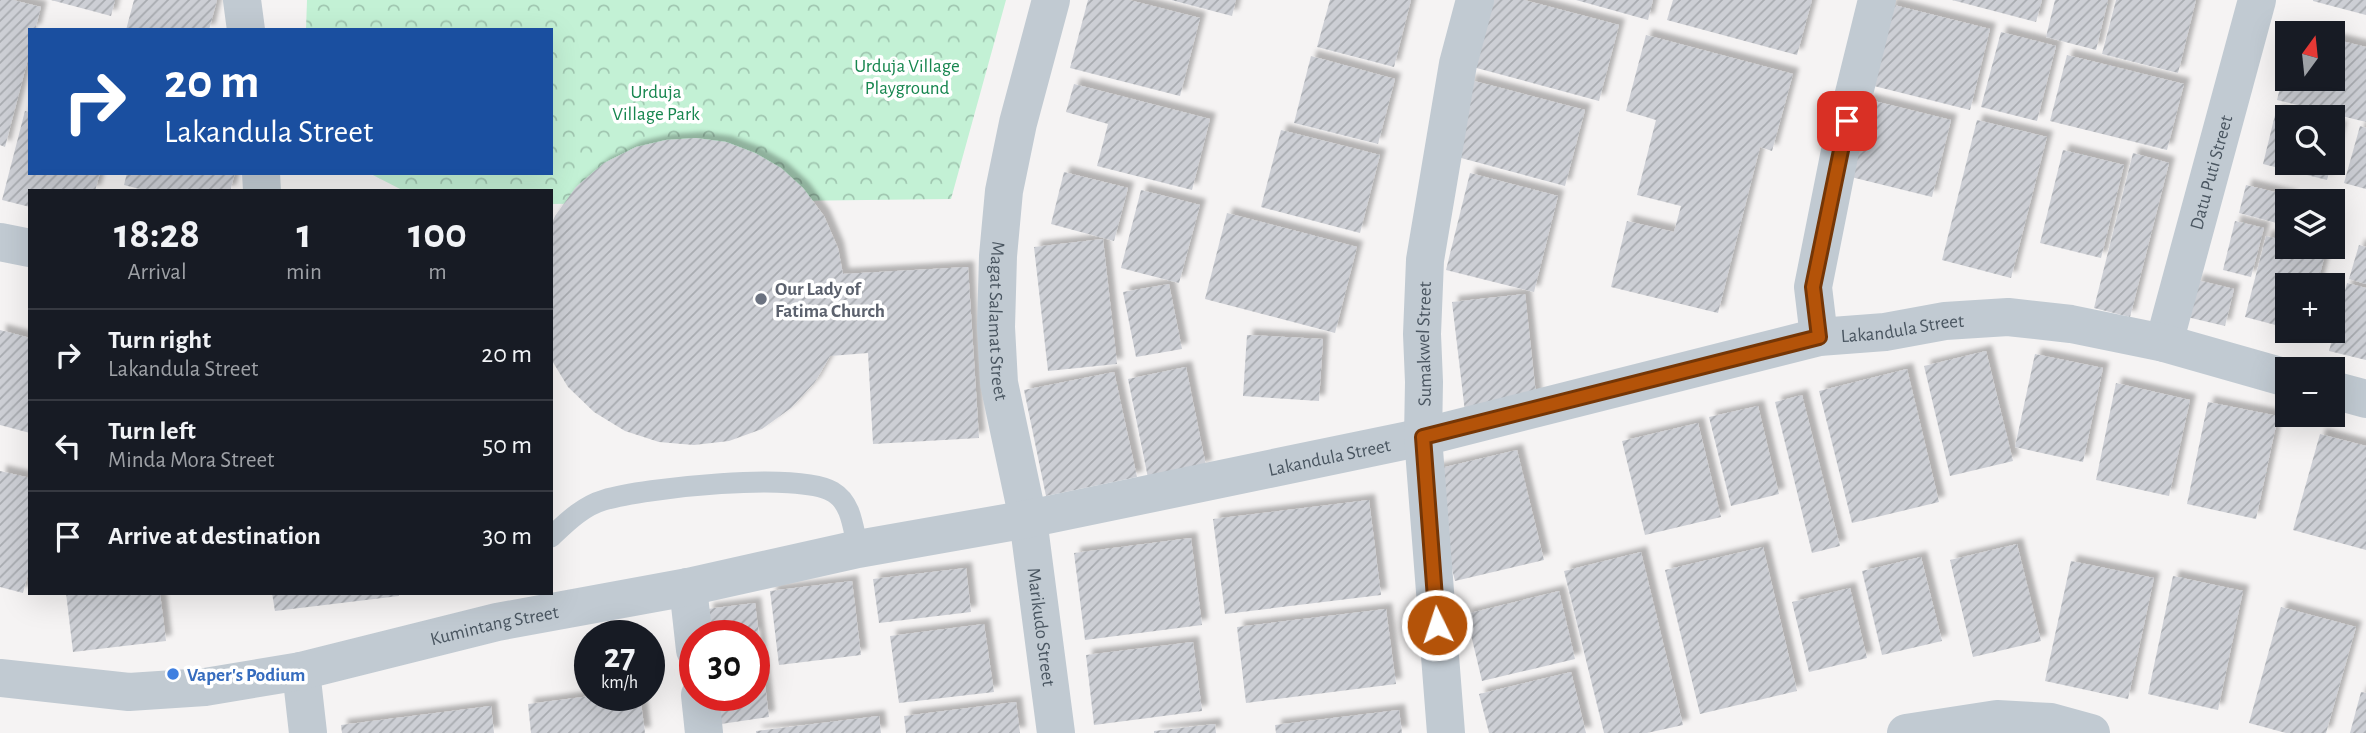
<!DOCTYPE html>
<meta charset="utf-8">
<style>
:root{--surface:#171b24;--page:#20242c;--text:#f1f3f6;--muted:#9ea1a6;--line:#363941}
body{margin:0;font-family:"Alegreya Sans",sans-serif;background:var(--page);color:var(--text);height:100vh;display:flex;flex-direction:column;font-size:26px;white-space:nowrap}
*{box-sizing:border-box;margin:0}
p{font-size:23px;color:var(--muted)}
.icon{flex:none;width:38px;height:38px;fill:none;stroke:currentColor;stroke-width:2;stroke-linecap:round;stroke-linejoin:round}
.map{position:relative;flex:1;overflow:hidden}
.details{position:absolute;left:28px;top:189px;width:525px;height:406px;display:flex;flex-direction:column;background:var(--surface);border-radius:0px;box-shadow:0 7px 28px #0002}
.details>*{flex:none}
.hud{position:absolute;left:28px;top:28px;width:525px;height:147px;border-radius:0px;box-shadow:0 7px 28px #0002;background:#1a4fa0;color:#fff;overflow:hidden}
.needle{width:46px;rotate:15deg}
.controls{position:absolute;left:2275px;top:21px;display:grid;gap:14px}
.controls a{display:grid;place-items:center;width:70px;height:70px;border-radius:0px;background:var(--surface);box-shadow:0 7px 28px #0002;font-size:35px}
.speed{position:absolute;left:574px;top:620px;display:flex;gap:14px;font-size:35px;font-weight:700;text-align:center}
.speed>*{display:grid;place-content:center;width:91px;height:91px;border-radius:50%;background:var(--surface);box-shadow:0 7px 28px #0002;line-height:1}
.speed small{font-size:18px;font-weight:400}
.speed .limit{border:10px solid #d22;background:#fff;color:#111}
.pin{position:absolute;display:grid;place-items:center;width:60px;height:60px;color:#fff;margin:-30px;border-radius:14px;box-shadow:0 4px 10px #0006}
.me{position:absolute;width:77px;margin:-38px;rotate:356deg;stroke-linejoin:round;filter:drop-shadow(0 0 5px #0008)}
.turn{display:flex;align-items:center;gap:24px;height:147px;padding:0 21px;font-size:32px}
.turn .icon{width:91px;height:91px;stroke-width:2.5}
.turn b{display:block;font-size:49px;line-height:60px}
.eta{display:flex;justify-content:space-evenly;align-items:center;height:119px;text-align:center}
.eta b{font-size:42px;font-weight:600;line-height:49px}
ul{padding:0;list-style:none}
li{display:flex;align-items:center;gap:21px;height:91px;padding:0 21px;border-top:2px solid var(--line)}
li div{flex:1}
li b{display:block;font-size:26px}
li em{font-style:normal}
.map>svg:first-child{display:block}
</style>
<div class="map">
<svg width="2366" height="733" viewBox="0 0 2366 733">
<defs>
<pattern id="park-crowns" width="20" height="18" patternUnits="userSpaceOnUse" patternTransform="scale(1.75)"><rect width="20" height="18" fill="#c3f1d5"/><path d="M2 6a3 3 0 1 1 6 0M12 15a3 3 0 1 1 6 0" fill="none" stroke="#a0c6b0"/></pattern>
<pattern id="building-hatch" width="6" height="6" patternUnits="userSpaceOnUse" patternTransform="scale(1.75)"><rect width="6" height="6" fill="#cdcfd5"/><path d="M-1 1l2-2M0 6l6-6M5 7l2-2" fill="none" stroke="#a8abb0"/></pattern>
<filter id="shadow"><feDropShadow dx="6" dy="-6" stdDeviation="2" flood-color="#0004"/></filter>
</defs>
<rect width="100%" height="100%" fill="#f5f3f3"/>
<path fill="url(#park-crowns)" d="M307 0H1006L951 199 551 204V191H404L369 173H551V30H306Z"/>
<g fill="url(#building-hatch)" filter="url(#shadow)">
<path d="M0 0H13L41 7 35 30H30V51L5 147 0 145Z"/>
<path d="M51 0H115L111 16Z"/>
<path d="M134 0H217L209 30H126Z"/>
<path d="M1088 0H1129L1200 18 1180 96 1070 68Z"/>
<path d="M1171 0H1236L1232 16Z"/>
<path d="M1330 0H1411L1394 67 1317 47Z"/>
<path d="M1486 0H1524L1619 25 1599 101 1469 66Z"/>
<path d="M1576 0H1653L1648 20Z"/>
<path d="M1673 0H1812L1797 55 1667 20Z"/>
<path d="M1952 0H2042L2036 22Z"/>
<path d="M2055 0H2108L2096 50 2046 37Z"/>
<path d="M2116 0H2196L2178 73 2102 54Z"/>
<path d="M2313 0H2366V15L2313 1Z"/>
<path d="M1890 4 1990 29 1970 110 1870 85Z"/>
<path d="M2001 32 2056 46 2037 121 1981 107Z"/>
<path d="M1646 35 1793 74 1772 151 1760 147 1718 313 1611 287 1627 221 1674 232 1681 206 1637 195 1656 120 1626 111Z"/>
<path d="M2333 39 2366 47V122L2277 100 2286 63 2287 79H2333Z"/>
<path d="M2067 55 2184 84 2167 150 2050 121Z"/>
<path d="M1311 56 1395 79 1378 144 1294 123Z"/>
<path d="M1470 80 1585 110 1565 186 1450 155Z"/>
<path d="M1074 84 1210 119 1192 190 1097 166 1108 124 1066 112Z"/>
<path d="M1866 99 1951 120 1932 197 1847 176Z"/>
<path d="M25 111 30 112V173H100L95 191H30V207L2 200Z"/>
<path d="M2276 111 2297 116 2287 117V163H2332L2327 180 2263 164Z"/>
<path d="M1977 120 2047 137 2011 278 1942 260Z"/>
<path d="M2333 125 2341 127 2334 154H2333Z"/>
<path d="M2360 126 2366 128V189L2344 183Z"/>
<path d="M1281 130 1380 155 1360 233 1261 207Z"/>
<path d="M696 138 726 142 755 153 781 168 803 188 824 216 838 248 843 274 968 267 979 438 873 444 868 353 830 356 815 382 791 408 762 429 729 441 694 445 659 442 625 431 594 412 568 387 551 359V225L555 216 576 187 604 163 636 147 666 140Z"/>
<path d="M2063 150 2124 165 2101 258 2040 243Z"/>
<path d="M2133 153 2169 163 2130 317 2094 308Z"/>
<path d="M1064 172 1128 188 1114 241 1051 224Z"/>
<path d="M127 173H235L230 191H147L124 185Z"/>
<path d="M1470 173 1558 196 1534 292 1446 270Z"/>
<path d="M2246 185 2291 196 2290 201H2287L2284 225 2239 213Z"/>
<path d="M1141 190 1200 205 1179 283 1121 268Z"/>
<path d="M1227 213 1357 247 1335 333 1205 299Z"/>
<path d="M2235 221 2264 228 2251 277 2223 270Z"/>
<path d="M2266 236 2287 241V247H2310L2326 251 2317 285H2287V328L2245 317Z"/>
<path d="M1103 239 1117 364 1048 371 1034 247Z"/>
<path d="M2359 245 2366 247V284L2349 279Z"/>
<path d="M2197 280 2234 289 2225 326 2187 317Z"/>
<path d="M2347 283 2366 288V360L2329 351Z"/>
<path d="M1169 284 1182 349 1136 357 1123 292Z"/>
<path d="M1525 294 1537 404 1465 412 1452 302Z"/>
<path d="M0 330 30 338V433L0 425Z"/>
<path d="M1247 335 1323 339 1319 401 1243 396Z"/>
<path d="M1986 351 2013 461 1950 476 1924 366Z"/>
<path d="M2035 354 2103 368 2083 462 2015 447Z"/>
<path d="M1186 367 1206 466 1148 478 1128 379Z"/>
<path d="M1907 369 1939 502 1852 523 1819 391Z"/>
<path d="M1114 372 1137 477 1046 496 1024 390Z"/>
<path d="M2116 383 2190 400 2169 496 2096 480Z"/>
<path d="M1802 395 1840 546 1812 553 1775 402Z"/>
<path d="M2208 402 2278 416 2256 519 2187 504Z"/>
<path d="M1758 406 1779 494 1731 506 1709 417Z"/>
<path d="M1698 423 1721 517 1645 535 1622 441Z"/>
<path d="M2320 434 2366 446V550L2293 530Z"/>
<path d="M1517 450 1544 560 1455 581 1428 471Z"/>
<path d="M0 471 30 478V566L23 593 0 587Z"/>
<path d="M1369 500 1381 595 1225 614 1213 519Z"/>
<path d="M1191 538 1202 625 1085 640 1074 553Z"/>
<path d="M2017 544 2041 641 1973 657 1950 560Z"/>
<path d="M1763 547 1797 691 1700 714 1665 570Z"/>
<path d="M1641 552 1683 725 1647 733H1604L1564 571Z"/>
<path d="M1921 557 1942 641 1882 655 1862 571Z"/>
<path d="M2071 561 2154 578 2128 699 2045 681Z"/>
<path d="M966 568 971 612 879 623 873 579Z"/>
<path d="M2173 576 2243 591 2218 710 2148 694Z"/>
<path d="M852 581 861 655 779 665 770 591Z"/>
<path d="M1850 588 1867 658 1809 672 1792 602Z"/>
<path d="M1559 591 1575 659 1482 681 1466 614Z"/>
<path d="M66 593H160L166 641 73 652Z"/>
<path d="M272 593H399V596L275 611Z"/>
<path d="M755 603 769 717 721 724 718 695H754V635H710L707 609Z"/>
<path d="M2281 607 2356 627 2326 733H2286L2249 723Z"/>
<path d="M1386 609 1396 684 1246 703 1237 627Z"/>
<path d="M984 624 994 692 899 703 890 636Z"/>
<path d="M1193 642 1202 711 1094 725 1086 655Z"/>
<path d="M1571 672 1586 733H1489L1479 694Z"/>
<path d="M2361 692 2366 693V733H2350Z"/>
<path d="M599 695H640L645 733H531L528 704Z"/>
<path d="M1016 702 1020 733H906L904 716Z"/>
<path d="M491 706 494 733H342L341 725Z"/>
<path d="M1399 710 1402 733H1276L1275 725Z"/>
<path d="M879 716 881 733H756V731Z"/>
<path d="M1215 724 1216 733H1154V731Z"/>
</g>
<g fill="none" stroke-linecap="round" stroke-linejoin="round">
<path stroke="#c1cad2" stroke-width="21" d="M551 537C567 522 583 506 604 500 644 488 799 471 833 492 852 503 853 529 858 549"/>
<g stroke="#c1cad2" stroke-width="38">
<path d="M242 0 246 30"/>
<path id="s1" d="M1051 0 1018 123 1004 191 998 256 996 327 999 383 1028 519 1056 733"/>
<path d="M261 173 262 191"/>
<path d="M0 242 30 248"/>
<path d="M1819 337 1813 287 1841 146 1877 0"/>
<path id="s2" d="M2164 343 2257 0"/>
<path d="M2333 390 2366 399"/>
<path d="M688 587 695 650"/>
<path d="M301 671 308 733"/>
<path id="s3" d="M0 678 129 692 205 687 301 671 497 622 688 587 858 549 1028 519 1423 437 1819 337 1885 332 1945 321 2008 317 2071 324 2164 343 2287 378"/>
<path d="M700 695 704 733"/>
<path id="s4" d="M1446 733 1423 437 1424 382 1422 334 1425 260 1458 64 1475 0"/>
<path d="M1906 733 1997 719 2051 722 2091 733"/>
</g>
</g>
<g fill="none" stroke-linecap="round" stroke-linejoin="round">
<g stroke="#753606" stroke-width="18">
<path id="route" d="M1437 625 1423 437 1819 337 1813 287 1847 121"/>
</g>
<use href="#route" stroke="#b45309" stroke-width="12"/>
</g>
<circle fill="#6b7280" stroke="#fff" stroke-width="2.5" cx="761" cy="299" r="7"/>
<circle fill="#3f7fe0" stroke="#fff" stroke-width="2.5" cx="173" cy="674" r="7"/>
<g text-anchor="middle" stroke-width="7" stroke-linejoin="round" paint-order="stroke">
<g font-size="19" fill="#17864f" stroke="#fff">
<text x="907" y="72">Urduja Village<tspan x="907" dy="22">Playground</tspan></text>
<text x="656" y="98">Urduja<tspan x="656" dy="22">Village Park</tspan></text>
</g>
<g font-size="19" fill="#4a5661" stroke="#fff">
<text dy="7" stroke="none"><textPath href="#s2" startOffset="177">Datu Puti Street</textPath></text>
<text dy="7" stroke="none"><textPath href="#s1" startOffset="327">Magat Salamat Street</textPath></text>
<text dy="7" stroke="none"><textPath href="#s3" startOffset="1942">Lakandula Street</textPath></text>
<text dy="7" stroke="none"><textPath href="#s4" startOffset="390">Sumakwel Street</textPath></text>
<text dy="7" stroke="none"><textPath href="#s3" startOffset="1354">Lakandula Street</textPath></text>
<text dy="7" stroke="none"><textPath href="#s3" startOffset="502">Kumintang Street</textPath></text>
<text dy="7" stroke="none"><textPath href="#s1" startOffset="637">Marikudo Street</textPath></text>
</g>
<g font-size="19" font-weight="bold" fill="#5b616d" stroke="#fff" text-anchor="start">
<text x="775" y="295">Our Lady of<tspan x="775" dy="22">Fatima Church</tspan></text>
</g>
<g font-size="19" font-weight="bold" fill="#366cbe" stroke="#fff" text-anchor="start">
<text x="187" y="681">Vaper's Podium</text>
</g>
</g>
</svg>
<div class="controls">
<a><svg class="needle" viewBox="-14 -14 28 28"><path d="M0-13l5 13h-10z" fill="#e53935"/><path d="M0 13l5-13h-10z" fill="#9ea1a6"/></svg></a>
<a><svg class="icon" aria-label="search" viewBox="0 0 24 24"><circle cx="10" cy="10" r="6"/><path d="M15 15l6 6"/></svg></a>
<a><svg class="icon" aria-label="layers" viewBox="0 0 24 24"><path d="M12 4l9 5-9 5-9-5zM3 14l9 5 9-5"/></svg></a>
<a>+</a>
<a>−</a>
</div>
<div class="speed"><div>27<small>km/h</small></div><div class="limit">30</div></div>
<div class="pin" style="left:1847px;top:121px;background:#d93025"><svg class="icon" aria-label="arrive" viewBox="0 0 24 24"><path d="M6 21V4h12l-3 4 3 4H6"/></svg></div>
<svg class="me" style="left:1437px;top:625px" viewBox="-20 -20 40 40"><circle r="17" fill="#b45309" stroke="#fff" stroke-width="3"/><path d="M0-11L8 9 0 5-8 9z" fill="#fff"/></svg>
<div class="hud">
<div class="turn"><svg class="icon" aria-label="right" viewBox="0 0 24 24"><path d="M7 20v-9h11M14 6l5 5-5 5"/></svg><div><b>20 m</b>Lakandula Street</div></div>
</div>
<section class="details">
<div class="eta">
<div><b>18:28</b><p>Arrival</p></div>
<div><b>1</b><p>min</p></div>
<div><b>100</b><p>m</p></div>
</div>
<ul>
<li><svg class="icon" aria-label="right" viewBox="0 0 24 24"><path d="M7 20v-9h11M14 6l5 5-5 5"/></svg><div><b>Turn right</b><p>Lakandula Street</p></div><em>20 m</em></li>
<li><svg class="icon" aria-label="left" viewBox="0 0 24 24"><path d="M17 20v-9H6M10 6l-5 5 5 5"/></svg><div><b>Turn left</b><p>Minda Mora Street</p></div><em>50 m</em></li>
<li><svg class="icon" aria-label="arrive" viewBox="0 0 24 24"><path d="M6 21V4h12l-3 4 3 4H6"/></svg><div><b>Arrive at destination</b></div><em>30 m</em></li>
</ul>
</section>
</div>
